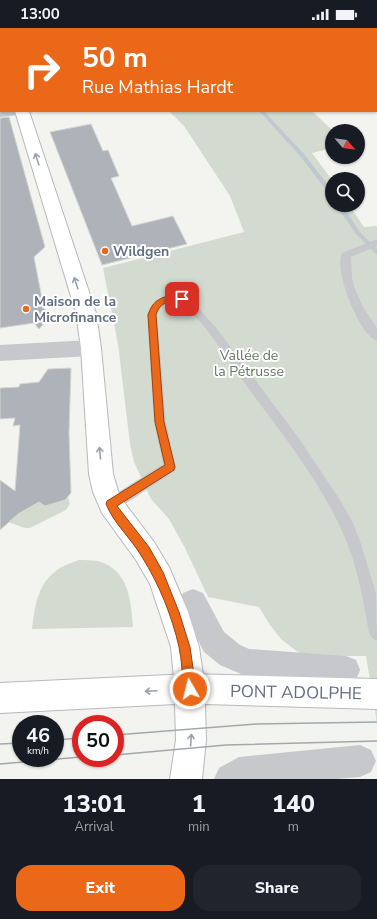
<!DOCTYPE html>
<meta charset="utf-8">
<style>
:root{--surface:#171b24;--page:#20242c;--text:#f1f3f6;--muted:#9ea1a6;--accent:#eb6819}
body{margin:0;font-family:"Nunito Sans",sans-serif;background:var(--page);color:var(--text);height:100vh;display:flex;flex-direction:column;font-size:15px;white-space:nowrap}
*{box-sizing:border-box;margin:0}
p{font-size:13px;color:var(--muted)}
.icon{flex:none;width:22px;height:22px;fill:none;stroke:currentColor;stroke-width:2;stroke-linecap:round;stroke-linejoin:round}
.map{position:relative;height:751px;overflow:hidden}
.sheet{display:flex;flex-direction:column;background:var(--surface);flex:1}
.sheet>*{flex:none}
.hud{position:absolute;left:0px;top:0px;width:377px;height:84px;box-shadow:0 1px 3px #0004;background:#eb6819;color:#fff;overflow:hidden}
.needle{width:26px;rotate:118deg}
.tools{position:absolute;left:325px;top:96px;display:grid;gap:8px}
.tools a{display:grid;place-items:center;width:40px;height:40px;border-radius:50%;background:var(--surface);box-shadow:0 1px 3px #0004;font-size:20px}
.speed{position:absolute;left:12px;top:687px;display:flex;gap:8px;font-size:20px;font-weight:700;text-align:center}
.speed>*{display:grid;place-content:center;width:52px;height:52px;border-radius:50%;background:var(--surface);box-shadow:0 1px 3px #0004;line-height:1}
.speed small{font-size:10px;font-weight:400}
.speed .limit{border:6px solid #d22;background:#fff;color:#111}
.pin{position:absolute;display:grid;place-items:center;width:34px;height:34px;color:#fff;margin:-17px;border-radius:8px;box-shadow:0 2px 6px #0006}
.me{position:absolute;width:44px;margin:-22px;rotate:352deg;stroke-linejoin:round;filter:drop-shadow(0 0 3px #0008)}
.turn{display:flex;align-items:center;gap:14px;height:84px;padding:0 16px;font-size:18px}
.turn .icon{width:52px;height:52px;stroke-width:2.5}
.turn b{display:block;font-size:28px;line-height:34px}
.eta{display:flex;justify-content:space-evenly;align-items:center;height:68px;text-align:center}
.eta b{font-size:24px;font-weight:800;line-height:28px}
.primary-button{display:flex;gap:8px;margin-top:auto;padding:8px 16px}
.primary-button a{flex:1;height:46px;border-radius:16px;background:var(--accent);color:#fff;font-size:16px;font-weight:800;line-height:46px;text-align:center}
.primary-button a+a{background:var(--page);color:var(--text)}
.status{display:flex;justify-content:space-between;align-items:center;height:28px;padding:0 20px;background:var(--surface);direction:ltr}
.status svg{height:11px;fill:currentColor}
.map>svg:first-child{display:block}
</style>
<div class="status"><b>13:00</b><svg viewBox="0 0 49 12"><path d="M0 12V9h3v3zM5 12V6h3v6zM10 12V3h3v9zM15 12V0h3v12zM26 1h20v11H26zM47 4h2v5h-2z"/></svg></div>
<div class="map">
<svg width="377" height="751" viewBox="0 0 377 751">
<rect width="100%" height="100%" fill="#f3f4ef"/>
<g fill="#d3dbd0">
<path d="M66 0H366L368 1H68Z"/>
<path d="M169 83H312L333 103H332V120L312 125 332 152V177H349L364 199 377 198V695L366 628H344L315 631 298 624 282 612 270 597 259 579 208 569 185 520 169 491 151 471 134 434 130 416 118 316 103 240 244 204 230 168 184 98Z"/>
<path d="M68 469 70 476 66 482 30 500C24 501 16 496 8 494L18 486 39 474 45 478 65 472Z"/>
<path d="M79 532C85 532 92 532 98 533 129 542 131 572 133 599L32 601C35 577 38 552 62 539 67 536 74 534 79 532Z"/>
</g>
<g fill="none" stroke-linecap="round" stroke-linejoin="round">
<g fill="#c1c9d0" fill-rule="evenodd">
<path d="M149 0H154L155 1H150Z"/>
<path d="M259 83H264L304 126 332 162V168L330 167 300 128Z"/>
<path d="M336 177H342L360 204 377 221V226L375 225 356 206Z"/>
</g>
</g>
<g fill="#aeb3ba" stroke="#d5d5d2">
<path d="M9 89 45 219 34 229 44 281 52 286 39 301 34 295 0 300V90Z"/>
<path d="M91 96 103 123 108 122 119 148 111 150 132 198 173 188 187 216 102 237 50 104Z"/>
<path d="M71 340 69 405 71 465 65 472 45 478 39 474 18 486 0 502V452L15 463 20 397 13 398 15 390 0 391V360L19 359 20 356 39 354 48 341Z"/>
</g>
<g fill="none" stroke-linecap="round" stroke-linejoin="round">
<g stroke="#b5b9be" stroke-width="2">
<g id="secondary">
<rect x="0" y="37" width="1" height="10"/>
<path d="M15 83H29L96 285 101 320 113 446 120 469 154 514 169 539 188 584 199 619 205 661 200 671 190 676 180 671 175 661 171 619 150 556 136 532 102 485 93 464 89 446 81 320 76 285Z"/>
</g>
</g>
<g stroke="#b6b9bd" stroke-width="2">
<path id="primary" d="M190 646 377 651V681L205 676 206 712 202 751H170L176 712 175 676 0 685V655Z"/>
</g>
<g fill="#c6c8cc" fill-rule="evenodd">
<path d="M377 211V218L351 229 352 250 355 261 363 279 377 300V313C360 308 333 242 342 225Z"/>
<path d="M173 266 187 269 193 274 218 302 300 412 342 475 353 495 360 513 376 565 377 613 372 610 369 605C363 571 357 535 342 503 318 449 275 397 240 349 222 324 205 293 179 275 169 273 161 277 157 287L166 394 176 439 175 443 116 482 111 483 106 482 104 477 106 472 163 436 154 394 147 287 156 272Z"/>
</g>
<g fill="#c6c8cc" fill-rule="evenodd">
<path d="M367 0H377V4L376 1Z"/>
<path d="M0 81 1 83H29L27 86 0 89Z"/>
<path d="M91 312 98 314 101 320 98 326 91 328 0 333V317Z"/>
<path d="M193 561 203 565 224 604 240 617 249 621 346 628 356 632 360 642 356 652 346 656 248 649 220 637 204 624 179 575 183 565Z"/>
<path d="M360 717 371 722 376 733 371 744 360 749 336 751H214L219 740 239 729Z"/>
</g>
<use href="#secondary" fill="#fff" fill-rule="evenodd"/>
<use href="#primary" fill="#fff" fill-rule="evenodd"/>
<g stroke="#a3a8ae" stroke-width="1.5">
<path d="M115 707 257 696 377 694"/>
<path d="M55 712 81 710"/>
<path d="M0 716 21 715"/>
<path d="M115 727 226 717 377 713"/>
<path d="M0 736 81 729"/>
</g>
</g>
<defs><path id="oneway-shaft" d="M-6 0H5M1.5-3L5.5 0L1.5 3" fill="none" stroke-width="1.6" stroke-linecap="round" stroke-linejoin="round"/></defs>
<g stroke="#98a1ae">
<use href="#oneway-shaft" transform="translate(37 131) rotate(-108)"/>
<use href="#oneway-shaft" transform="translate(76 255) rotate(-108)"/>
<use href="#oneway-shaft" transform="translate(100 425) rotate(-95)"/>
<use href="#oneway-shaft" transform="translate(151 663) rotate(177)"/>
<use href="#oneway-shaft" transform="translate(191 712) rotate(-86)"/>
</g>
<path fill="#eb6819" stroke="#994410" d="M170 267 182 268 186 271 182 274C170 273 160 273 156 287L164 394 175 439 174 442 117 478 149 519 163 544 179 584 190 619 196 661 195 666 190 667 186 666 184 661C182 647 182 633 179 619 172 588 159 556 142 529 131 510 114 496 106 476L107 473 165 437 155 394 148 287C152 274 158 271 170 267Z"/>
<g fill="#eb6819" stroke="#fff" stroke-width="1.5">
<circle cx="105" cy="223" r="4"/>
<circle cx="26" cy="281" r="4"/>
</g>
<g text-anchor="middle" stroke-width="4" stroke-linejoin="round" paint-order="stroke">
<g font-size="14" font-weight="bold" fill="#616f82" stroke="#fff" text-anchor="start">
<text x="113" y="228">Wildgen</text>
<text x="34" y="278">Maison de la<tspan x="34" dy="16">Microfinance</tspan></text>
</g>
<g font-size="14" fill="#627961" stroke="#fff">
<text x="249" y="332">Vallée de<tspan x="249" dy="16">la Pétrusse</tspan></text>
</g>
<g font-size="17" fill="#616f82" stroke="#fff">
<text transform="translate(296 664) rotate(1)" y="6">PONT ADOLPHE</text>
</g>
</g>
</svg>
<div class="tools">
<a><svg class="needle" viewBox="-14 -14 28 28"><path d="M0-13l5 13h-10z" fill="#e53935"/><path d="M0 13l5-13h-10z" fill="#9ea1a6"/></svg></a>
<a><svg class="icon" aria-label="search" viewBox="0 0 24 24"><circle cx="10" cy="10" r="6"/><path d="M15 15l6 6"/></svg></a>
</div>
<div class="speed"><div>46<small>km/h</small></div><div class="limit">50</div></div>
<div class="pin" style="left:182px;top:271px;background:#d93025"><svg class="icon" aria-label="arrive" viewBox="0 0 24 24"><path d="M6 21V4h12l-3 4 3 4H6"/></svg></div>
<svg class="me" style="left:190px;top:661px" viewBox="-20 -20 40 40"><circle r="17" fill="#eb6819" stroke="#fff" stroke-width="3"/><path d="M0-11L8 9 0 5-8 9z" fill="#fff"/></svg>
<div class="hud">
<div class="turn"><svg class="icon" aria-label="right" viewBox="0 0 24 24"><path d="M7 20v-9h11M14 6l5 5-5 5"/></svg><div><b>50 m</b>Rue Mathias Hardt</div></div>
</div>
</div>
<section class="sheet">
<div class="eta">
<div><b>13:01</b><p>Arrival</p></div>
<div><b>1</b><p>min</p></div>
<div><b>140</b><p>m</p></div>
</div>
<div class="primary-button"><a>Exit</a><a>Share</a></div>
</section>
